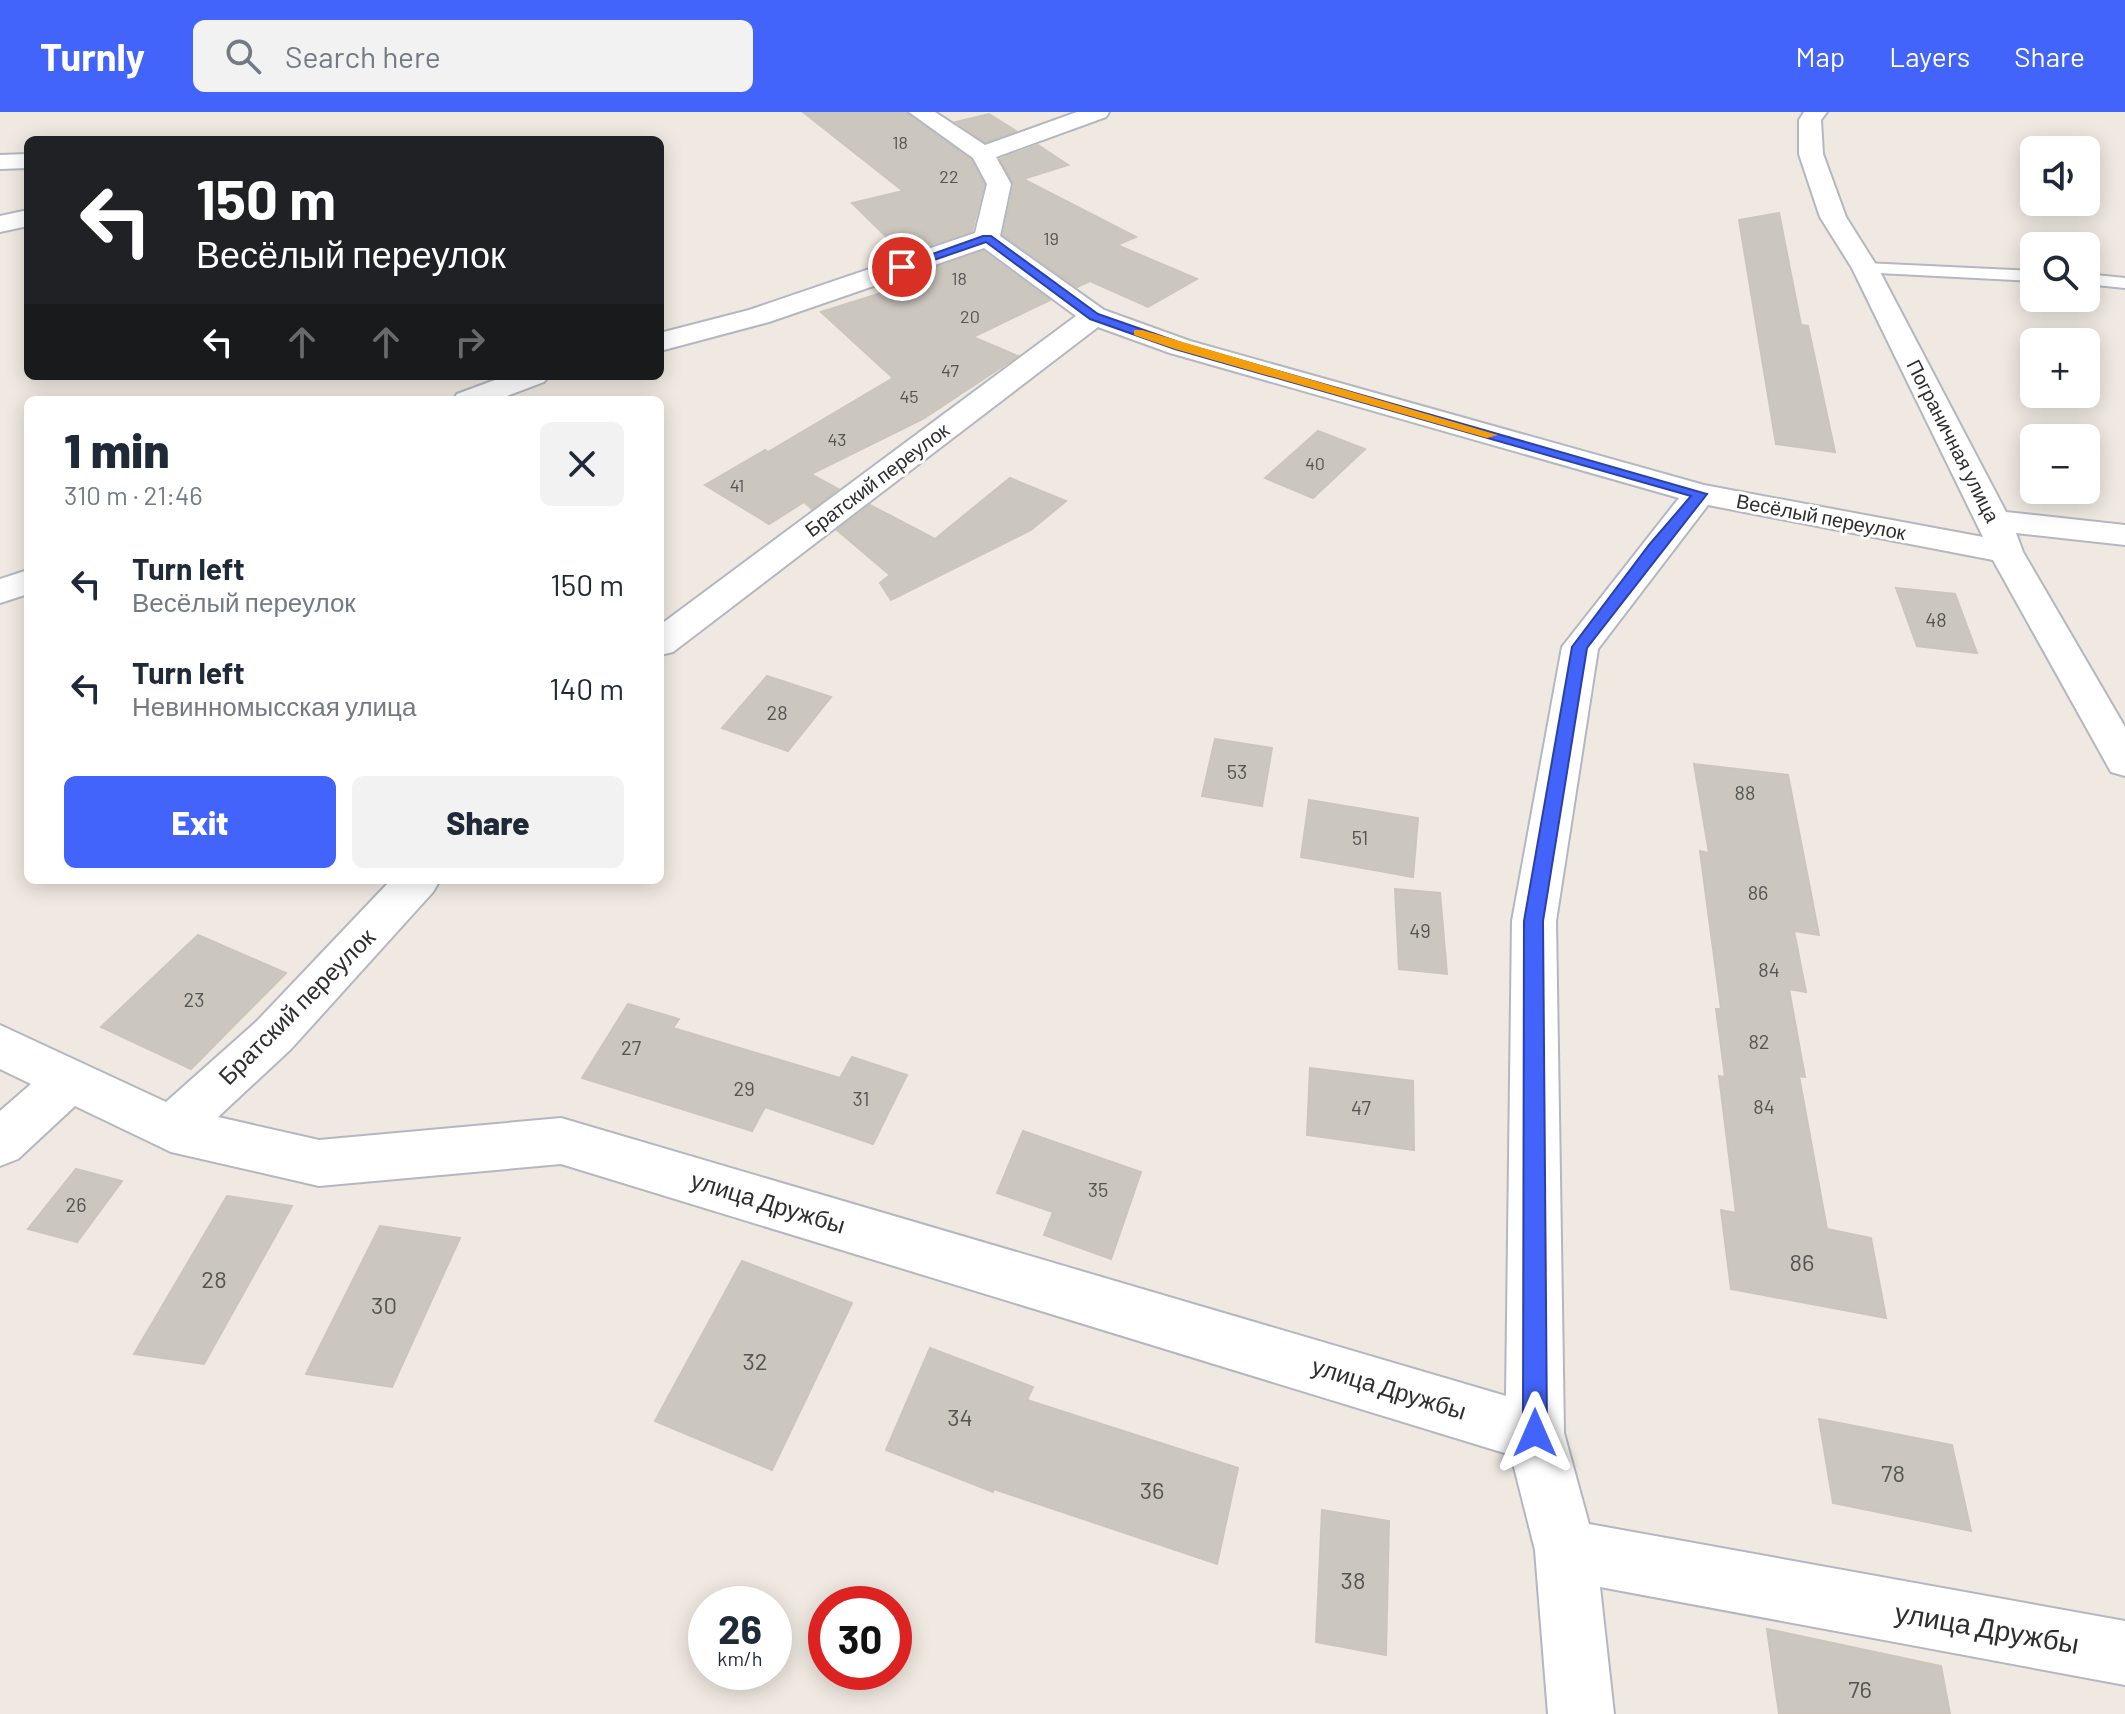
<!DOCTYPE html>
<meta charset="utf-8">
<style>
:root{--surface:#fff;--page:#f2f2f3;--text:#1f2937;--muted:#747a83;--accent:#4264fb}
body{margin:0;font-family:Barlow,sans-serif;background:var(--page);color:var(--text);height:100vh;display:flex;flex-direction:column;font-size:30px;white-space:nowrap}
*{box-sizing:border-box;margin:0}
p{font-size:26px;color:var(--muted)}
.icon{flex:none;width:44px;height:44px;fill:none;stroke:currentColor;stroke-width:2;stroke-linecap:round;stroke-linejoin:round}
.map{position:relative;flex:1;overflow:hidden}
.sheet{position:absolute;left:24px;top:284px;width:640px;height:488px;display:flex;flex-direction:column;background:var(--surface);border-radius:12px;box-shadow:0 4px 20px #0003}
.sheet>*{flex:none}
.top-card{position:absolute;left:24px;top:24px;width:640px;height:244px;border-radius:12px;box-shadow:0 4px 20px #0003;background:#202124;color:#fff;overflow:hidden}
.buttons{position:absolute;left:2020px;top:24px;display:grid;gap:16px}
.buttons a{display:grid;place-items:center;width:80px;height:80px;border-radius:12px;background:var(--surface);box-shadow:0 4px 20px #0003;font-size:40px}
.speed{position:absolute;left:688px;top:1474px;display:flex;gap:16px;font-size:40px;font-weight:700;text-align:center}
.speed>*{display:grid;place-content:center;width:104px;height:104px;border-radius:50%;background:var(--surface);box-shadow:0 4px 20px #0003;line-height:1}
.speed small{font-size:20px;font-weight:400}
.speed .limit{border:12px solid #d22;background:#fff;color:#111}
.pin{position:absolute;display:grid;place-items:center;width:68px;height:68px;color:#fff;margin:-34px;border:4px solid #fff;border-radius:50%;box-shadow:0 2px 8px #0007}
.me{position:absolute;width:88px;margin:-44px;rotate:0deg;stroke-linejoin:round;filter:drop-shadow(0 0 6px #0008)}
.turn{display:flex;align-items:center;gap:28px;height:168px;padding:0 40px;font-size:36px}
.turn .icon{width:104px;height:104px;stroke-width:2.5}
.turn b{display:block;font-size:56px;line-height:68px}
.lanes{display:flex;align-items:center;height:76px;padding:0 40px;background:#0003;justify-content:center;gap:40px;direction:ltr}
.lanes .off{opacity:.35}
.round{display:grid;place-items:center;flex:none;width:84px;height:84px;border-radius:12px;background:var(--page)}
.summary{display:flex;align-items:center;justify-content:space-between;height:136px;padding:0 40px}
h1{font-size:48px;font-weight:800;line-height:60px}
.action{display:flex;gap:16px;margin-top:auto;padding:16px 40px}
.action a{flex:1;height:92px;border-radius:12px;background:var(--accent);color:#fff;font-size:32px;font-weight:800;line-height:92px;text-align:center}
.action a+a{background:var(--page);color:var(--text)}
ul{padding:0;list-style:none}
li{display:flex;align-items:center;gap:24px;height:104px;padding:0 40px}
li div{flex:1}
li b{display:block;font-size:30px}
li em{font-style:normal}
header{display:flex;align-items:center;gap:48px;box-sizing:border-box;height:112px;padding:0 40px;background:var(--accent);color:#fff}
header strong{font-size:38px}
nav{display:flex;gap:44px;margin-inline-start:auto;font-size:28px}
.search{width:560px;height:72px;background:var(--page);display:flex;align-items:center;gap:20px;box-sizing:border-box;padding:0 28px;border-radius:12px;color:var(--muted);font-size:30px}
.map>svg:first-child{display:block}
</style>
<header>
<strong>Turnly</strong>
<div class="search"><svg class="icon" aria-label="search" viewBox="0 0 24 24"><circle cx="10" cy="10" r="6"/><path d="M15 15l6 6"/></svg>Search here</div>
<nav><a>Map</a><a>Layers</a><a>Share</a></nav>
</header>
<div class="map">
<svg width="2125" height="1602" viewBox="0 0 2125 1602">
<rect width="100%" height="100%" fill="#efe9e1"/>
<g fill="#cbc7bf" stroke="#cbc5ba" stroke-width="2">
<path d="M803 0H906L971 48 984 72 972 119 904 142 852 91 903 79Z"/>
<path d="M989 2 1016 19 985 30 956 10Z"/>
<path d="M1038 33 1068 53 1023 67 1136 125 1117 133 1197 167 1148 195 1090 169 1077 175 1003 123 1014 73 1000 47Z"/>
<path d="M1779 101 1801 213 1808 214 1835 340 1776 332 1739 108Z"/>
<path d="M983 139 1050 188 973 225 1018 244 923 307 811 362 838 377 812 397 804 390 769 412 705 373 765 338 768 340 893 266 821 200 929 166 923 160Z"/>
<path d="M1318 319 1365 337 1313 386 1265 366Z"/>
<path d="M1010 366 1066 389 1031 418 891 488 880 471 890 463 837 418 870 393 935 427Z"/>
<path d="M1896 476 1955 482 1977 541 1917 534Z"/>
<path d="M767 564 831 585 788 639 722 616Z"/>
<path d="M1215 627 1272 636 1262 694 1202 684Z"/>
<path d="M1694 652 1788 663 1819 823 1794 819 1806 880 1789 877 1805 965 1799 964 1827 1117 1871 1126 1886 1206 1731 1177 1721 1098 1736 1101 1719 964 1725 965 1716 897H1721L1700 739 1709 741Z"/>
<path d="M1309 688 1418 706 1413 765 1301 745Z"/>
<path d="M1395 777 1440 781 1447 862 1399 857Z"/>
<path d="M198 823 286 861 191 957 101 915Z"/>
<path d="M628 892 679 907 673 916 840 966 852 945 907 963 873 1032 765 995 752 1019 582 966Z"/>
<path d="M1310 956 1413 969 1414 1038 1307 1023Z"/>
<path d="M1023 1019 1141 1060 1111 1147 1044 1123 1053 1100 997 1081Z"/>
<path d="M76 1057 122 1069 77 1130 28 1117Z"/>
<path d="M227 1084 292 1094 204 1252 134 1242Z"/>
<path d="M380 1114 460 1126 392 1275 306 1262Z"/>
<path d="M742 1149 852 1191 772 1358 655 1309Z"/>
<path d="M930 1236 1033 1275 1027 1288 1238 1356 1217 1452 994 1377 993 1380 886 1338Z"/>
<path d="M1819 1307 1952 1333 1971 1419 1833 1391Z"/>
<path d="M1322 1398 1389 1409 1386 1543 1316 1530Z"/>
<path d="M1767 1517 1941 1554 1950 1602H1779Z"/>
</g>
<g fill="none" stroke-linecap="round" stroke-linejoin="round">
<g stroke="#b4b7c1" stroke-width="4">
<g id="service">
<path d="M1865 151 2034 159V169L1859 160 1857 156Z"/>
<path d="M2086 162 2125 166V176L2086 172Z"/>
</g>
</g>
<g stroke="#b4b7c1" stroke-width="4">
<g id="minor">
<path d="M909 0H935L985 33 1077 0H1109L1106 5 996 45 1011 72 1000 124 1104 198 1190 229 1704 373 1983 425 1852 156 1820 105 1799 42V8L1804 0H1827L1821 8 1823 42 1846 105 1878 156 2006 400 2125 413V433L2016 421 2023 440 2125 615V664L2111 660 1993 448 1708 393 1598 537 1556 809 1564 1321 1589 1412 2125 1509V1573L1600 1475 1614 1602H1548L1535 1438 1511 1343 561 1052 319 1074 171 1040 75 994 18 1047 0 1054V999L31 972 0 957V913L166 990 257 909 391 768H440L433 780 291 937 218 1005 319 1028 561 1006 1506 1284 1512 809 1562 535 1679 386 1170 241 1098 215 673 540 660 543V513L1076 204 984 136 769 210 660 239V221L749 198 975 121 987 72 973 46Z"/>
<path d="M28 42V56L0 57V43Z"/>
<path d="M28 98V114L0 120V104Z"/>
<path d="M506 264H549L544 270 496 288H453L457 282Z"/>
<path d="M28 458V482L0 491V467Z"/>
</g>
</g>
<use href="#service" fill="#fff" fill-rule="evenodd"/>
<use href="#minor" fill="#fff" fill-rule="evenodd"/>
</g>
<path fill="#4264fb" stroke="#2b41a3" stroke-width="2" d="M983 124H991L1098 202 1184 232 1707 382 1587 536 1543 809 1547 1321 1543 1329 1535 1333 1527 1329 1523 1321 1524 809 1572 535 1649 433 1691 384 1175 237 1090 207 986 130 905 158 896 155Z"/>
<path fill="#f59e0b" d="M1134 218H1142L1498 323 1487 326 1175 237 1134 223Z"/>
<g text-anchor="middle" stroke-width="6" stroke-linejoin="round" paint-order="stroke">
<g font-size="18" fill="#555452">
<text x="900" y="37">18</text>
<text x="949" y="71">22</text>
<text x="1051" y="133">19</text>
<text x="959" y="173">18</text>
<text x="970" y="211">20</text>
<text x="950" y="265">47</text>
<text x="909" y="291">45</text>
<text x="837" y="334">43</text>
<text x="1315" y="358">40</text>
<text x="737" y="380">41</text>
</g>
<g font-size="20" fill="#2e2e2e" stroke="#fff">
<text transform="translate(1953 329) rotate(63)" y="7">Пограничная улица</text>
<text transform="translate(877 368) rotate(-37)" y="7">Братский переулок</text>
<text transform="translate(1821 405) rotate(11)" y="7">Весёлый переулок</text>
</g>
<g font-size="20" fill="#555452">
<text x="1936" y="515">48</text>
<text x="777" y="608">28</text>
<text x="1237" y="667">53</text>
<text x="1745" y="688">88</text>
<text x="1360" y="733">51</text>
<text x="1758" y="788">86</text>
<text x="1420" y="826">49</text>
<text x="1769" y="865">84</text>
<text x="194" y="895">23</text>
<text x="1759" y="937">82</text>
<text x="631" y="943">27</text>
<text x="744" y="984">29</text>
<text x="861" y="994">31</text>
<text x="1764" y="1002">84</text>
<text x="1361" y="1003">47</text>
<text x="1098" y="1085">35</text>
<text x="76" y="1100">26</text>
</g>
<g font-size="24" fill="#2e2e2e" stroke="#fff">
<text transform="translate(297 895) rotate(-45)" y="8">Братский переулок</text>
<text transform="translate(768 1091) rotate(17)" y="8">улица Дружбы</text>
<text transform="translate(1389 1277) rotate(17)" y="8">улица Дружбы</text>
</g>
<g font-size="24" fill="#555452">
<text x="1802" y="1159">86</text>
<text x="214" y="1176">28</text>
<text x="384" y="1202">30</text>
<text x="755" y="1258">32</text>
<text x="960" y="1314">34</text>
<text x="1893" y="1370">78</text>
<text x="1152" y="1387">36</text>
<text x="1353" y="1477">38</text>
<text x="1860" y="1586">76</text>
</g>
<g font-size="28" fill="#2e2e2e" stroke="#fff">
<text transform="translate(1987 1516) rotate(10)" y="10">улица Дружбы</text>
</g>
</g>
</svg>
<div class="buttons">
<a><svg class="icon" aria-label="sound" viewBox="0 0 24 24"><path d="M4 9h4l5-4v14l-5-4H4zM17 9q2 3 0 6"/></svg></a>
<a><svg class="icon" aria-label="search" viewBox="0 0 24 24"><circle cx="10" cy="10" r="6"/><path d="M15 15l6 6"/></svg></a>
<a>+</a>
<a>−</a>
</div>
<div class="speed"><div>26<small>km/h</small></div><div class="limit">30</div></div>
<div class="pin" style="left:902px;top:155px;background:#d93025"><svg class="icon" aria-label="arrive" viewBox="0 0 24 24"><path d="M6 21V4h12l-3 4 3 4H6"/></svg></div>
<svg class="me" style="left:1535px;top:1321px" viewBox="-20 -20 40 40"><path d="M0-17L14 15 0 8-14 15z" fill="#4264fb" stroke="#fff" stroke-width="4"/></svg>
<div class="top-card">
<div class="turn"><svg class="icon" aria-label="left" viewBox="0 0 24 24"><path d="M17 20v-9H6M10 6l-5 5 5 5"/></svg><div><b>150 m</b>Весёлый переулок</div></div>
<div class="lanes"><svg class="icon" aria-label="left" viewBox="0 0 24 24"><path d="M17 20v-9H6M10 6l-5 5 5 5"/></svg><svg class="icon off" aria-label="ahead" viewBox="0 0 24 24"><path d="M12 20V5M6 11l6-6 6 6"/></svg><svg class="icon off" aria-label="ahead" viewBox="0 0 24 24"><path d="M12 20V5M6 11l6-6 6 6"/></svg><svg class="icon off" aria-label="right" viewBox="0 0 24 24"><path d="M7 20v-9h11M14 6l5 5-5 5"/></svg></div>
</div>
<section class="sheet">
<div class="summary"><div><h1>1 min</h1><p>310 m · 21:46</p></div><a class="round"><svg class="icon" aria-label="close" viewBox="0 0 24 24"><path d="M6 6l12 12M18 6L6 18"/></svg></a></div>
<ul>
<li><svg class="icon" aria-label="left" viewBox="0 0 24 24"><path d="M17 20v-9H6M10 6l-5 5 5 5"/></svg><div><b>Turn left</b><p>Весёлый переулок</p></div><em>150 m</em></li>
<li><svg class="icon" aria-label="left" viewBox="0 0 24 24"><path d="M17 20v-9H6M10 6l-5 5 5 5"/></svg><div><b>Turn left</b><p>Невинномысская улица</p></div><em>140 m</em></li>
</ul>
<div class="action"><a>Exit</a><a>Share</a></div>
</section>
</div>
